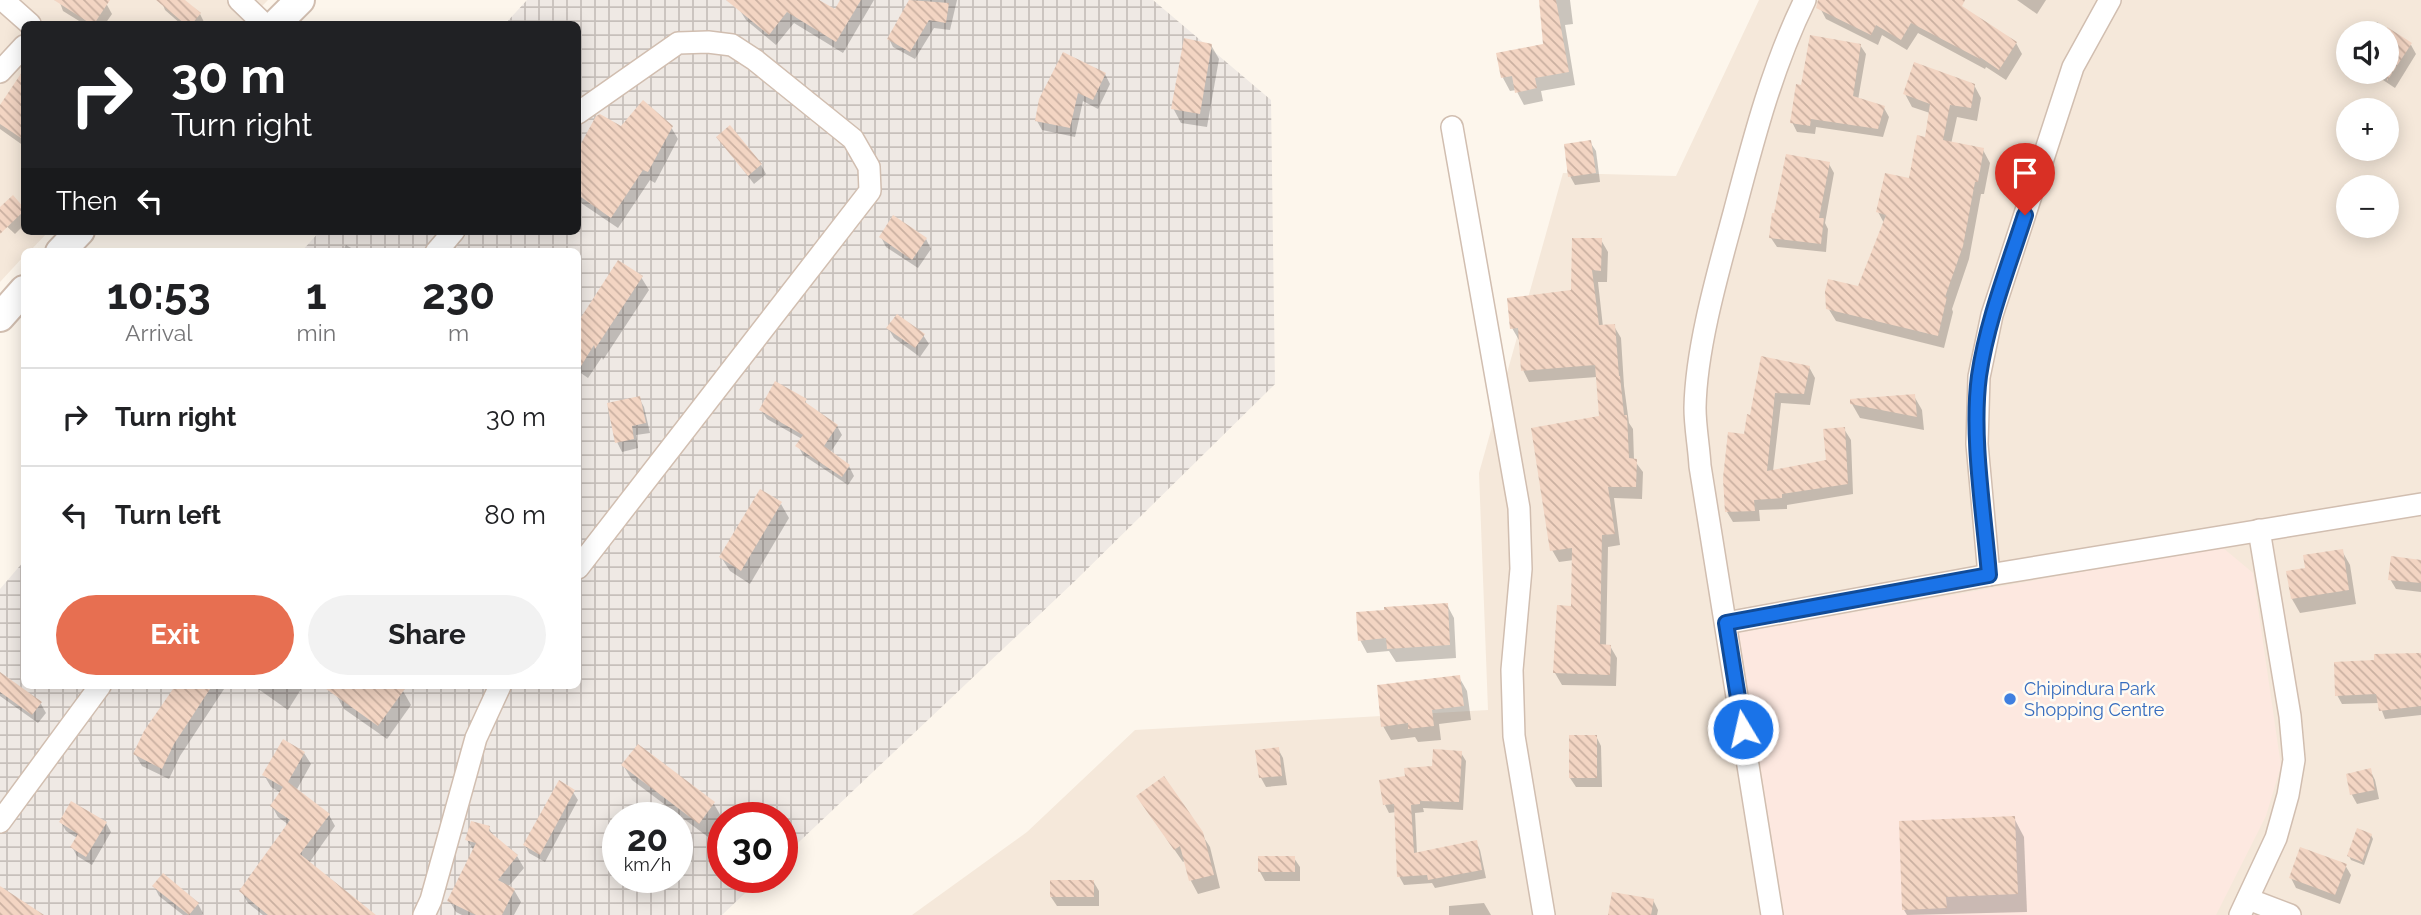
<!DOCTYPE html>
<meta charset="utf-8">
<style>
:root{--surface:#fff;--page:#f2f2f2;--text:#202124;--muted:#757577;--line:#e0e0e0;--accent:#e76f51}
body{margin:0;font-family:Raleway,sans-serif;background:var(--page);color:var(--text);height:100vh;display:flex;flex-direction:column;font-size:26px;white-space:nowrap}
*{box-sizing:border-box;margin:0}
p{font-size:23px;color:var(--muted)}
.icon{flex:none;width:38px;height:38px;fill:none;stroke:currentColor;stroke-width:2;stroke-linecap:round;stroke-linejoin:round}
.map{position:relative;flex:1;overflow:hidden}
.drawer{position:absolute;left:21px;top:248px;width:560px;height:441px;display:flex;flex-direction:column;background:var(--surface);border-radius:10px;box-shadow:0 4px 18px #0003}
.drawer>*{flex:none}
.banner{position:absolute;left:21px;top:21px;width:560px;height:214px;border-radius:10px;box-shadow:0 4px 18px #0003;background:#202124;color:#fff;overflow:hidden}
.controls{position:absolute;left:2336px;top:21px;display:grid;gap:14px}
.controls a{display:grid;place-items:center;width:63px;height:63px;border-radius:50%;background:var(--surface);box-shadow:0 4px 18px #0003;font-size:35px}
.speed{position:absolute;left:602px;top:802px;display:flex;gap:14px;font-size:35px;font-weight:700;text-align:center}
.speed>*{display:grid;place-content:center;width:91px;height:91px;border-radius:50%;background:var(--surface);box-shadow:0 4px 18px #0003;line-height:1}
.speed small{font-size:18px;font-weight:400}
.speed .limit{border:10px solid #d22;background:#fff;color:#111}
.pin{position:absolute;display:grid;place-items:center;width:60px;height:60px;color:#fff;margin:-72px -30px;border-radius:50% 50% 50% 0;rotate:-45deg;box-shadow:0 0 7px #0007}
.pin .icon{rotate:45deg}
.me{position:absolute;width:77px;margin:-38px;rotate:351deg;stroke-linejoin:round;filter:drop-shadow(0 0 5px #0008)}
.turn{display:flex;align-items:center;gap:24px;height:147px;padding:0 35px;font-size:32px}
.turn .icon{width:91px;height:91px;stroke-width:2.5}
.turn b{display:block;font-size:49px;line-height:60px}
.then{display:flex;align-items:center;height:66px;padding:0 35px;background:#0003;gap:14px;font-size:26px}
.eta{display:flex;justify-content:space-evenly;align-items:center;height:119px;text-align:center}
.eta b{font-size:42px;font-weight:700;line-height:49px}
.cta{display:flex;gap:14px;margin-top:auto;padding:14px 35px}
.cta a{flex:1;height:80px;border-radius:42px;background:var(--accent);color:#fff;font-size:28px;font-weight:700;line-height:80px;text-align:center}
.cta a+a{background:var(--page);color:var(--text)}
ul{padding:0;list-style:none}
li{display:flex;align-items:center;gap:21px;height:98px;padding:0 35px;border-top:2px solid var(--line)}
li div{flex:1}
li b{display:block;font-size:26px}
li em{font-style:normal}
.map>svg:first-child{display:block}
</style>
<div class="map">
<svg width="2421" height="915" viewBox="0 0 2421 915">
<defs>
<pattern id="industrial-grid" width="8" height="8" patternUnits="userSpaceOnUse" patternTransform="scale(1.75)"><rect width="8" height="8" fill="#efe9e4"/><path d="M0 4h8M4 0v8" fill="none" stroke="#c7c0bb"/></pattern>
<pattern id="building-back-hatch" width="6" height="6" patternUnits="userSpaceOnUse" patternTransform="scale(1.75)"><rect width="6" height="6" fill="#f3d5c3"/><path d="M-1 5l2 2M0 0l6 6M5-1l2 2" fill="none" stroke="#cab0a1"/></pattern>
</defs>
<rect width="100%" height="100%" fill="#fdf6ec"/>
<g fill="#f5e8da" fill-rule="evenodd">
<path d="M0 0H268L245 24H24V231H49L29 252H24V256L0 282Z"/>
<path d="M1759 0H2421V915H912L1027 832 1135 730 1488 710 1479 473 1563 173 1676 176ZM2348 33H2387V72H2348ZM2348 110H2387V149H2348ZM2348 187H2387V226H2348Z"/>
</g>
<path fill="#fde8e0" d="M2222 547 2253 573 2281 766 2266 816 2216 915H1784L1739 633Z"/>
<path fill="url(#industrial-grid)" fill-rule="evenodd" d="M527 0H1153L1271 100 1275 384 1077 579 782 858V817H723V877H762L722 915H0V589L24 561V686H578V252H301L320 231H578V24H505ZM618 817H677V877H618Z"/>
<g fill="#0003">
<path d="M59 0H99L107 5 112 14 105 24H84L63 11Z"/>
<path d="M161 0H183L200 14 205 24H181L165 10Z"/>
<path d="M746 0H816L835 12 842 0H874L843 53 794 23 776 45 746 20 739 9Z"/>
<path d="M911 0H957L950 30 934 28 915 59 893 47 889 39Z"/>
<path d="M1540 0H1570L1573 24 1565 25 1575 85 1541 91 1543 101 1524 105 1516 90 1510 91 1503 78 1498 54 1545 46Z"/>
<path d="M1824 0H1951L2016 43 2022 54 2006 80 1986 67 1985 69 1918 33 1907 50 1882 35 1878 45 1826 19 1820 8Z"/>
<path d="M2017 0H2046L2037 14Z"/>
<path d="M2377 22 2411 45 2416 54 2395 88 2371 72H2387V33H2369Z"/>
<path d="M1211 45 1219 59 1207 127 1181 123 1173 108Z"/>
<path d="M1860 45 1866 54 1858 100 1884 108 1889 117 1883 137 1816 127 1815 134 1797 132 1792 122 1803 87Z"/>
<path d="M24 73V146L0 129V109Z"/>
<path d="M1105 74 1110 84 1098 109 1083 101 1075 137 1042 130 1037 121Z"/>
<path d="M1974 85 1981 98 1977 121 1957 117 1951 144 1983 150 1990 163 1984 194H1981L1969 259 1952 309 1953 312 1944 348 1836 321 1828 308 1860 289 1884 223 1878 212 1910 180 1926 139 1930 113 1912 107 1905 94Z"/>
<path d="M671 127 678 139 655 183 650 180 618 228 578 201V144L581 146 621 128Z"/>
<path d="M718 137 761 165 766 174 754 184Z"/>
<path d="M1590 142 1596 151 1600 182 1575 185 1570 176Z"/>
<path d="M1829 164 1834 173 1825 223 1828 229 1826 252 1777 247 1771 238Z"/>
<path d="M13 198 24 210V225L15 234 0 220V209Z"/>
<path d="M881 237 926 239 931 249 918 268 886 247Z"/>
<path d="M1601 240 1608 252 1607 282H1598L1603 327 1614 326 1621 338 1624 386 1629 423 1633 429 1634 460 1643 472 1642 499 1614 498 1620 545 1608 547 1606 646H1610L1617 658 1616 686 1562 685 1555 673 1573 607 1574 560 1559 562 1552 550 1601 417 1597 377 1529 382 1523 370 1519 340 1512 328 1573 292Z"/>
<path d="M346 245 358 252H342Z"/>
<path d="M619 262 641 277 649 290 603 360 602 357 588 378 578 371V325Z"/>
<path d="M888 328 923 335 929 344 920 357 894 338Z"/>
<path d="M1762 358 1809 367 1815 378 1810 405 1781 403 1773 471 1828 462 1844 429 1851 440 1853 494 1787 505V509L1759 510 1760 521 1733 522 1727 512 1751 417Z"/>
<path d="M1914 396 1922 410 1924 430 1860 418 1852 404Z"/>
<path d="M639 398 644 407 650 433 636 435 638 448 622 452 617 442Z"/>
<path d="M805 401 809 407 837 426 842 435 830 453 849 466 854 476 848 485 803 455 798 446 802 439 767 419 761 410Z"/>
<path d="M781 504 789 518 750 584 730 571 721 557Z"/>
<path d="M2342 551 2350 565 2356 604 2300 613 2292 599 2307 570Z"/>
<path d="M2421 561V592L2396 589 2390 579Z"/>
<path d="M1447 605 1454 618 1456 658 1396 662 1389 651 1367 653 1360 640Z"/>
<path d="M2421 655V715L2385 719 2379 703 2342 704 2337 695 2376 662Z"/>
<path d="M0 674 41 704 46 713 38 723 0 696Z"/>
<path d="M1459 677 1467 691 1471 720 1439 724 1441 740 1418 742 1415 737 1391 740 1383 726Z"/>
<path d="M176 686H226L180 756 169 779 142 766 135 754Z"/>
<path d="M254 686H303L288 710Z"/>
<path d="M342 686H395L403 691 411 705 387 739 344 709 336 695Z"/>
<path d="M1596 736 1601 746 1602 787H1576L1570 778Z"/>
<path d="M1278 749 1283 758 1287 785 1266 787 1261 778 1257 751Z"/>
<path d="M304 753 311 764 296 791 329 815 335 826 309 863 371 915H263L248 903 241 891 289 825 278 817 272 806 281 793 271 787 264 775Z"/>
<path d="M1461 753 1466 761 1463 810 1423 808 1424 812 1415 813 1417 854 1476 842 1480 850 1486 878 1435 888 1432 883 1404 885 1399 876 1396 812 1389 813 1385 805 1407 778 1433 768Z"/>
<path d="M623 765 714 804 722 818 708 837 632 780Z"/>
<path d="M2370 770 2375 780 2379 799 2357 804 2352 795 2348 775Z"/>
<path d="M573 792 578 800 545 862 529 853 525 845Z"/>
<path d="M1146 809 1201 833 1210 847 1220 888 1198 894 1191 881 1186 860 1183 862Z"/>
<path d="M2014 818 2024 837 2027 912 1907 915 1904 910Z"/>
<path d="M61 822 106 823 111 832 92 865 77 856 72 847 77 838 66 831Z"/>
<path d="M489 828 495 838 517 856 524 868 508 887 514 890 521 902 514 915H462L456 912 449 900 474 851 467 840Z"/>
<path d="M2371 835 2373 839 2364 865 2351 860 2349 856Z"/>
<path d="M1294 858 1300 867V881H1265L1260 872Z"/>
<path d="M2345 865 2351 875 2340 904 2296 888 2291 878Z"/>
<path d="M1093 881 1099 891V906H1057L1051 897Z"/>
<path d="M154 886 198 904 203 913 202 915H183L159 896Z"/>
<path d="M1653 900 1658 910 1657 915H1610Z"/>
<path d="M1484 903 1491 915H1449V906Z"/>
</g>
<g fill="url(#building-back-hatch)">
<path d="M54 0H110L94 24H91Z"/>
<path d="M156 0H185L201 13 192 24H185Z"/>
<path d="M726 0H819L835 9 840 0H861L836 42 787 12 769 35Z"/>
<path d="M909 0 949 3 946 23 929 20 910 52 887 39Z"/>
<path d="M1539 0H1556L1569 72 1535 78 1537 88 1515 93 1512 76 1501 78 1496 53 1543 44Z"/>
<path d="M1818 0H1965L1962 6 2017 42 1999 70 1980 57V59L1911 23 1901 40 1876 25 1871 35 1816 8Z"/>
<path d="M2387 27 2412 43 2387 81Z"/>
<path d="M1810 35 1861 44 1853 96 1885 106 1878 129 1811 119 1810 126 1790 123 1796 84 1801 85Z"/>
<path d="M1184 38 1212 44 1200 114 1171 109Z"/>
<path d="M1063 52 1106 73 1093 100 1078 93 1070 128 1035 121 1039 99Z"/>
<path d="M1914 62 1975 84 1971 108 1950 105 1943 140 1984 148 1978 182H1975L1963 246 1945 297H1947L1938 336 1826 309 1825 291 1828 279 1858 286 1886 215 1876 212 1885 173 1909 178 1917 135 1925 137 1930 104 1903 94Z"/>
<path d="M24 69V140L0 124V105Z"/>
<path d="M643 100 673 126 648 172 643 170 611 218 578 195V149L596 116 600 114 621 126Z"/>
<path d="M730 125 762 164 748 176 716 137Z"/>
<path d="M1591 140 1596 173 1568 177 1564 144Z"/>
<path d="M1786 154 1830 162 1819 218H1824L1821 244 1769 238 1772 213H1774Z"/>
<path d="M13 195 24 208V211L0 234V207Z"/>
<path d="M893 215 927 238 912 260 879 237Z"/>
<path d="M1572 238H1602L1601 271 1592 270 1599 325 1615 324 1619 376H1620L1624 415H1627L1629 458 1637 459 1636 487H1608L1615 534 1602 535 1600 644 1611 645 1610 675 1553 673 1557 605 1571 606 1572 548 1550 551 1531 428 1599 416 1595 365 1521 371 1518 328 1510 329 1507 298 1571 290Z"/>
<path d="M618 260 643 276 595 349 594 345 578 371V322Z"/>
<path d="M897 314 925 334 915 348 886 328Z"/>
<path d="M1761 356 1810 366 1804 394 1775 393 1767 471 1826 460 1823 429 1845 427 1848 484 1782 494V498L1754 500 1755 511 1725 512 1723 478 1728 432 1744 434 1747 414 1750 415Z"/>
<path d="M775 381 807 399 805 402 838 425 824 446 850 465 842 477 795 446 803 435 759 410Z"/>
<path d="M1915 394 1917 417 1850 404V399Z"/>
<path d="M640 396 646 423 632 426 634 439 615 443 607 403Z"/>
<path d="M760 489 782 502 741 571 719 557Z"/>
<path d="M2343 549 2349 590 2291 599 2286 571 2305 568 2303 555Z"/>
<path d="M2391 556 2421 560V583L2388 580Z"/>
<path d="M1448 603 1450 645 1387 649 1386 638 1358 641 1356 612 1384 610V607Z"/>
<path d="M2421 653V706L2379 711 2376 694 2335 696 2334 662 2374 660V654Z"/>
<path d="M0 672 42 702 32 715 0 692Z"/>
<path d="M1460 675 1464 706 1432 710 1434 726 1408 729V723L1381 727 1377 685Z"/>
<path d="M175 686H212L174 744 162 769 133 754 144 731Z"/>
<path d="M322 686H407L378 726Z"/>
<rect x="1569" y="735" width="28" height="43"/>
<path d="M283 739 305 752 288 782 330 814 300 854 376 915H268L239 891 290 820 270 806 283 787 262 775Z"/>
<path d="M638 744 715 802 699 824 621 765Z"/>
<path d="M1279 747 1282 776 1259 778 1255 750Z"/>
<path d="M1433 749 1462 751 1459 802 1420 801V804L1411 805 1414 853 1477 840 1482 870 1428 880 1427 875 1397 877 1394 804 1383 805 1379 780 1405 776 1404 768 1432 766Z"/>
<path d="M2371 768 2375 790 2350 795 2346 774Z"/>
<path d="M1164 776 1203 832 1214 875 1189 881 1180 846 1174 850 1136 796Z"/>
<path d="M559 780 575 790 540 855 523 845Z"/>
<path d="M71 801 107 822 86 857 70 847 78 834 59 822Z"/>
<path d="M2015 816 2018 894 1946 897 1947 908 1902 910 1899 821Z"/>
<path d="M471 821 490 826 489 831 518 855 498 880 515 889 502 915H476L447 901 476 843 465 840Z"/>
<path d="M2357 828 2372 834 2362 862 2347 856Z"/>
<path d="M2300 847 2347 864 2335 895 2289 878Z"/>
<rect x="1258" y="856" width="37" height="16"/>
<path d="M163 873 199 903 189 915 152 886Z"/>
<rect x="1050" y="880" width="44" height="17"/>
<path d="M0 886 44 915H0Z"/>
<path d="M1612 892 1654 899 1651 915H1608Z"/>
</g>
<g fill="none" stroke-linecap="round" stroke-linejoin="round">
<g stroke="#d1beb0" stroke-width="24">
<g id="minor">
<path d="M3 0 30 24"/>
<path d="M239 0 264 24"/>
<path d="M0 72 24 46"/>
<path d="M578 113 678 43 708 42 732 45 755 60 853 139 869 167 870 191 578 568"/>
<path d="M1452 127 1519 508 1521 569 1512 670 1514 736 1544 915"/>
<path d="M436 252 454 231"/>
<path d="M1989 575 1977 444 1979 377 1992 315 2073 67 2110 0"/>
<path d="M1726 623 1989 575 2421 504"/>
<path d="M0 822 100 686"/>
<path d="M2248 899 2290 915"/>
<path d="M424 915 431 900 476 738 500 686"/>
<path d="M1772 915 1700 466C1699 447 1695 427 1695 408 1696 348 1718 272 1734 213 1753 141 1772 67 1805 0"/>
<path d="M2240 915 2276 838 2288 795 2294 760 2290 716 2259 530"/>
</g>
</g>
<g stroke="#d1beb0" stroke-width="32">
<g id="tertiary">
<path d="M276 24 300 0"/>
<path d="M60 252 80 231"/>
<path d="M0 317 24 290"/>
</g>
</g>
<use href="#minor" stroke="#fff" stroke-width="21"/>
<use href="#tertiary" stroke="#fff" stroke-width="28"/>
</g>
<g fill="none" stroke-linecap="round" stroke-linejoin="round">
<g stroke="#114b97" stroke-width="18">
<path id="route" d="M1743 729 1726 623 1989 575C1984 513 1971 437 1979 376 1987 321 2008 268 2025 215"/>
</g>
<use href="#route" stroke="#1a73e8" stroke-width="12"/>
</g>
<circle fill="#3f7fe0" stroke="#fffaf3" stroke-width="2.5" cx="2010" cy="699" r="7"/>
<g text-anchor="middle" stroke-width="5" stroke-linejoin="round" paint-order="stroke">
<g font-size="18" fill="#366cbe" stroke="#fffaf3" text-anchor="start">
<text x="2024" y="695">Chipindura Park<tspan x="2024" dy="21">Shopping Centre</tspan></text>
</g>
</g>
</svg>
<div class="controls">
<a><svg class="icon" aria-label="sound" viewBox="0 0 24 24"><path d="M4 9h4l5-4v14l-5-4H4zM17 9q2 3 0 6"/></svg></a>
<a>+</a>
<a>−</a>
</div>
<div class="speed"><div>20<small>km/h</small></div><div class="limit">30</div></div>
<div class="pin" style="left:2025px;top:215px;background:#d93025"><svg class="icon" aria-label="arrive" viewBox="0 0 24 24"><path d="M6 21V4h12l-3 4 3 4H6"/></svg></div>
<svg class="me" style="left:1743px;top:729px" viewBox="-20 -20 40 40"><circle r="17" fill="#1a73e8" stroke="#fff" stroke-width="3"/><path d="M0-11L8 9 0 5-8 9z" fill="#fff"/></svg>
<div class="banner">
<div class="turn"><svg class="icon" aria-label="right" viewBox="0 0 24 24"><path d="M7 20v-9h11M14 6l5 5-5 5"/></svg><div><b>30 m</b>Turn right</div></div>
<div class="then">Then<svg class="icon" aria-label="left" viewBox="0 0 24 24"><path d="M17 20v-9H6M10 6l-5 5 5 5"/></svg></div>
</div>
<section class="drawer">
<div class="eta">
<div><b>10:53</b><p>Arrival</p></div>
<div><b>1</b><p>min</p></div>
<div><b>230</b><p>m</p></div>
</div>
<ul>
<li><svg class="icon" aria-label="right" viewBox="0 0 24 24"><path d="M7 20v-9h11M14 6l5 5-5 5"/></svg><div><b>Turn right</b></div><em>30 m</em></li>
<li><svg class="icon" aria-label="left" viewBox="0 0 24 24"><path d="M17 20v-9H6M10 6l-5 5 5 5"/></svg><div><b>Turn left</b></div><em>80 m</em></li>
</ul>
<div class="cta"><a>Exit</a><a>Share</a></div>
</section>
</div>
